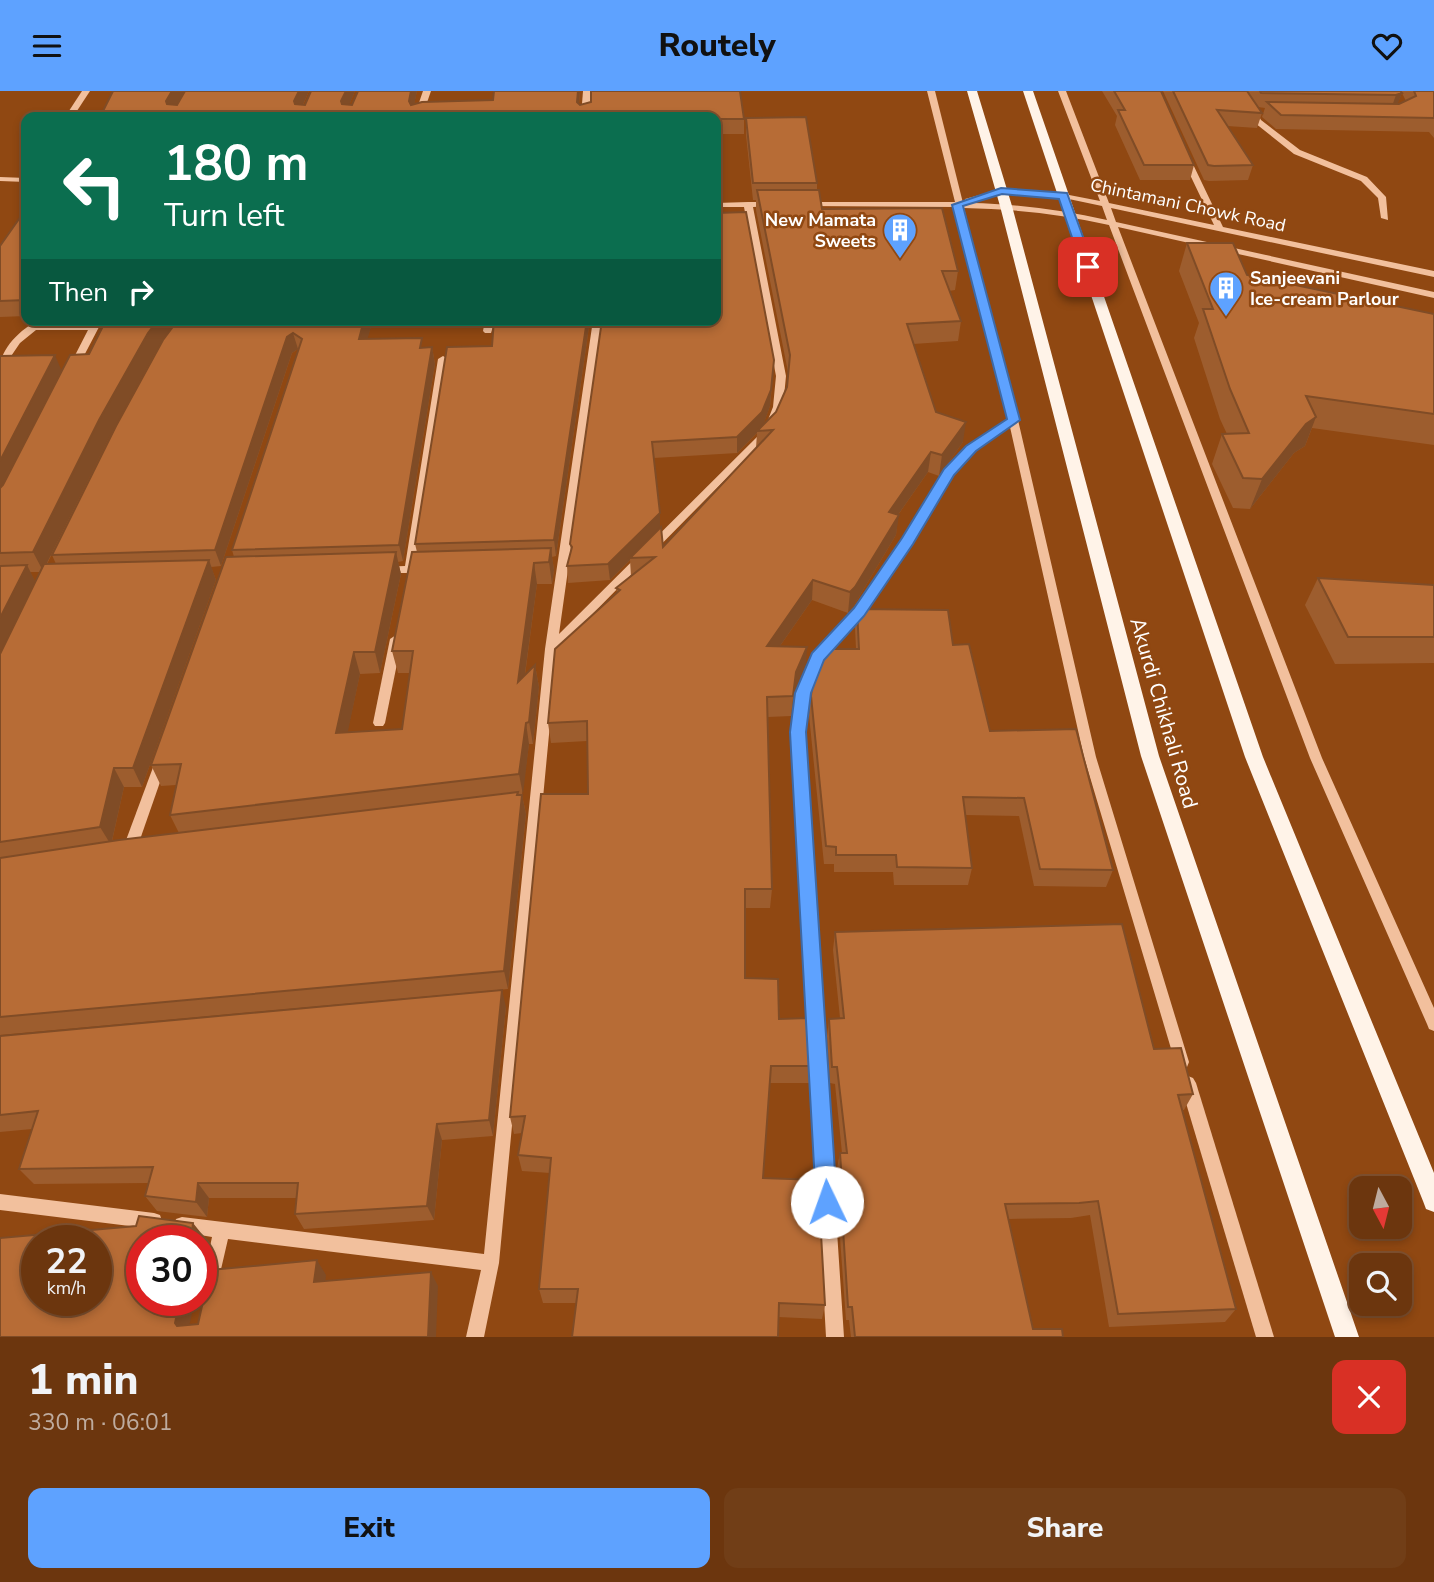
<!DOCTYPE html>
<meta charset="utf-8">
<style>
:root{--surface:#6c360e;--page:#713e17;--text:#f1f3f6;--muted:#beab9e;--line:#7f502e;--accent:#5ea2ff}
body{margin:0;font-family:"Nunito Sans",sans-serif;background:var(--page);color:var(--text);height:100vh;display:flex;flex-direction:column;font-size:26px;white-space:nowrap}
*{box-sizing:border-box;margin:0}
p{font-size:23px;color:var(--muted)}
.icon{flex:none;width:38px;height:38px;fill:none;stroke:currentColor;stroke-width:2;stroke-linecap:round;stroke-linejoin:round}
.map{position:relative;height:1246px;overflow:hidden}
.side{display:flex;flex-direction:column;background:var(--surface);flex:1}
.side>*{flex:none}
.banner{position:absolute;left:21px;top:21px;width:700px;height:214px;border-radius:14px;box-shadow:0 4px 10px #0003,0 0 0 2px var(--line);background:#0b6e4f;color:#fff;overflow:hidden}
.needle{width:46px;rotate:173deg}
.buttons{position:absolute;left:1349px;top:1085px;display:grid;gap:14px}
.buttons a{display:grid;place-items:center;width:63px;height:63px;border-radius:14px;background:var(--surface);box-shadow:0 4px 10px #0003,0 0 0 2px var(--line);font-size:35px}
.speed{position:absolute;left:21px;top:1134px;display:flex;gap:14px;font-size:35px;font-weight:700;text-align:center}
.speed>*{display:grid;place-content:center;width:91px;height:91px;border-radius:50%;background:var(--surface);box-shadow:0 4px 10px #0003,0 0 0 2px var(--line);line-height:1}
.speed small{font-size:18px;font-weight:400}
.speed .limit{border:10px solid #d22;background:#fff;color:#111}
.pin{position:absolute;display:grid;place-items:center;width:60px;height:60px;color:#fff;margin:-30px;border-radius:14px;box-shadow:0 4px 10px #0006}
.me{position:absolute;width:77px;margin:-38px;rotate:357deg;stroke-linejoin:round;filter:drop-shadow(0 0 5px #0008)}
.turn{display:flex;align-items:center;gap:24px;height:147px;padding:0 28px;font-size:32px}
.turn .icon{width:91px;height:91px;stroke-width:2.5}
.turn b{display:block;font-size:49px;line-height:60px}
.then{display:flex;align-items:center;height:66px;padding:0 28px;background:#0003;gap:14px;font-size:26px}
.round{display:grid;place-items:center;flex:none;width:74px;height:74px;border-radius:14px;background:var(--page)}
.head{display:flex;align-items:center;justify-content:space-between;height:119px;padding:0 28px}
h1{font-size:42px;font-weight:800;line-height:52px}
.button{display:flex;gap:14px;margin-top:auto;padding:14px 28px}
.button a{flex:1;height:80px;border-radius:14px;background:var(--accent);color:#111;font-size:28px;font-weight:800;line-height:80px;text-align:center}
.button a+a{background:var(--page);color:var(--text)}
header{display:flex;justify-content:space-between;align-items:center;height:91px;padding:0 28px;background:var(--accent);color:#111;font-size:32px;font-weight:800}
.map>svg:first-child{display:block}
</style>
<header><svg class="icon" aria-label="menu" viewBox="0 0 24 24"><path d="M4 6h16M4 12h16M4 18h16"/></svg>Routely<svg class="icon" aria-label="heart" viewBox="0 0 24 24"><path d="M12 20l-8-8c-3-5 5-10 8-4 3-6 11-1 8 4z"/></svg></header>
<div class="map">
<svg width="1434" height="1246" viewBox="0 0 1434 1246">
<rect width="100%" height="100%" fill="#904812"/>
<g fill="none" stroke-linecap="round" stroke-linejoin="round">
<g fill="#f2c09d" fill-rule="evenodd">
<path d="M82 0H90L73 26H65Z"/>
<path d="M423 0H431L422 26H414Z"/>
<path d="M583 0H591L589 26H581Z"/>
<path d="M927 0H935L963 112H965V108L1001 98 1064 103 1100 110 1058 0H1066L1109 112 1214 134 1182 67 1186 65 1190 67 1223 136 1434 180V186L1111 117 1116 131 1434 201V207L1118 136 1322 667 1434 917V940L1429 938 1427 933 1310 667 1109 134C1061 123 1013 118 964 117L1018 329 1096 666 1189 971 1187 976 1182 978 1177 976 1175 971 1084 666 1010 336 975 360 953 383 912 453 863 524 823 568 809 602 804 641 844 1246H826L792 641 797 602 814 563 855 518 904 448 945 379 967 356 1008 328 956 116 807 115 803 113 807 111H955ZM1001 102 1064 107 1102 115 1107 129C1062 119 1017 113 971 112Z"/>
<path d="M1237 0H1245L1261 29 1300 59 1367 86 1386 106 1388 129 1381 127 1378 107 1361 90 1294 63 1255 32Z"/>
<path d="M0 86 26 87V91L0 90Z"/>
<path d="M748 111H771L775 113 771 115 753 116 786 285 783 316 773 340 557 559 499 1172 484 1246H466L481 1179 228 1148 216 1200 210 1202 204 1200 202 1194 212 1146 176 1140 174 1134 176 1128 182 1126 484 1163 545 558 593 229H603L559 543 764 339 773 316 776 285 744 116H716V112Z"/>
<path d="M39 229 42 230 43 233 97 234 99 236 76 280H70L68 278 88 239H36L20 252 3 277 0 278C0 257 21 238 39 229Z"/>
<path d="M485 229H495L491 242H485L483 240Z"/>
<path d="M443 265 448 268 416 474H424L430 478 424 482H379L377 479 379 476 405 475 438 268Z"/>
<path d="M396 544 402 548 385 632 383 635H375L373 632 390 548Z"/>
<path d="M161 666 165 668 167 671 136 760 134 764 129 765 124 764 122 760 155 671 157 668Z"/>
<path d="M1188 985 1193 987 1196 992 1274 1246H1256L1180 992 1183 987Z"/>
<path d="M0 1103 154 1122 160 1124 162 1130 160 1136 154 1138 0 1119Z"/>
</g>
<g fill="#fff3e8" fill-rule="evenodd">
<path d="M967 0H977L1012 115 1159 665 1359 1246H1335L1141 665 1000 115Z"/>
<path d="M1023 0H1033L1263 666 1434 1082V1121L1426 1118 1423 1110 1245 666Z"/>
</g>
</g>
<g fill="#9d5d2e" fill-rule="evenodd">
<path d="M185 0H309L303 14 355 0 349 14H352L358 0H417L414 13 493 9 580 0 579 13 744 28V43H716V26H100Z"/>
<path d="M1102 0H1161L1194 74 1190 89H1140L1115 34 1117 25Z"/>
<path d="M1163 0H1400L1402 2 1397 13 1406 10 1401 0H1434V47L1429 41 1276 38 1262 26 1265 17 1258 16 1262 22 1257 37 1227 35 1253 74 1248 89 1209 90 1204 89Z"/>
<path d="M746 27 817 92V99L822 118 958 180 955 199 949 200 961 230 958 250 913 253 936 321 963 351 939 385 928 381 898 424 896 444 853 516 848 522 812 509 780 555 806 576 795 601 791 625 768 626 772 798 770 817H745V887L779 928 811 975 809 992H770L763 1087 825 1214 822 1228 778 1226 576 1212H543L539 1198 550 1082 522 1080 518 1064 522 1042 514 1043 510 1026 588 703 587 650 551 652 548 632 617 502 616 497 631 485 630 469 610 489 568 492 567 475 571 460 570 453 602 229 773 285 770 315 763 334 776 321 787 296 788 281 756 119V109H753L746 44ZM757 342 756 357 663 456 660 437 654 367 737 362Z"/>
<path d="M26 118V225L0 226V155Z"/>
<path d="M1187 152 1247 184 1434 223V354L1312 337 1305 355 1294 362 1250 418 1233 417 1212 373 1222 343H1227L1220 328 1194 247 1199 232 1179 180Z"/>
<path d="M178 229H373L367 248 424 257 432 256 435 273 403 470 398 471 401 483 380 582 360 583 347 642 402 638 410 582H398L392 560 417 461 415 453 492 255 494 229H590L556 465 552 466 554 479 552 493H537L525 584 535 574 539 596 533 653H529L522 704 526 723 508 898 0 944V265L62 280 89 263 171 239ZM158 258 52 464 56 473H47L108 349 155 262ZM298 258H299L232 459 234 466 151 674 161 695 176 694 170 724 179 742 112 750 124 696H142L216 489 211 476 221 475 292 262ZM30 481H40L35 491Z"/>
<path d="M1318 487 1434 494V572L1335 573 1305 514Z"/>
<path d="M857 518 953 554 990 640 1113 779 1106 796 1034 795 1019 725 965 724 972 777 968 794H894L893 781H834V773H824L809 624 813 584 856 558 855 536Z"/>
<path d="M835 841 1154 958 1193 1003 1184 1019H1182L1236 1218 1225 1231 1109 1236 1090 1124 1071 1127 1008 1128 1033 1238 1063 1246H851L849 1229H846L837 1106 839 1097 837 1077 840 1062H842L835 993 830 992 827 945 829 928 840 927 833 859Z"/>
<path d="M506 916 493 1045 442 1049 434 1129 304 1138 295 1123 297 1107H209L207 1126 157 1120 145 1105 149 1092 34 1093 19 1078 32 1038 0 1041V945Z"/>
</g>
<g fill="#804c26">
<path d="M172 0H185L171 25 166 10Z"/>
<path d="M299 0H309L298 25 294 10Z"/>
<path d="M346 0H355L345 25 341 10Z"/>
<path d="M411 0H417L412 25 409 10Z"/>
<path d="M578 0H580L578 26 577 11Z"/>
<path d="M1402 2 1396 17 1391 18 1396 4Z"/>
<path d="M158 229H167L171 241 155 262 108 349 43 480 33 461 99 329 148 242Z"/>
<path d="M364 229H373L363 264 359 248Z"/>
<path d="M587 229H590L556 465 554 449Z"/>
<path d="M293 242 298 258 292 262 221 475 215 459 287 246Z"/>
<path d="M432 256 435 273 403 470 399 454Z"/>
<path d="M55 264 63 283 0 409V370Z"/>
<path d="M774 269 770 315 762 338 757 340V342L737 362V346Z"/>
<path d="M1316 326 1305 355 1294 362 1250 418 1262 388 1306 333Z"/>
<path d="M966 331 963 351 939 385 942 364Z"/>
<path d="M931 361 928 381 886 441 889 421Z"/>
<path d="M660 422V438L630 467V469L610 489 608 473Z"/>
<path d="M899 424 896 444 853 516 848 522 850 501Z"/>
<path d="M551 457 554 479 552 493 549 471Z"/>
<path d="M396 461 401 483 380 582 375 561Z"/>
<path d="M209 469 216 489 142 696 133 677Z"/>
<path d="M534 472 537 493 521 612 518 591Z"/>
<path d="M27 474 37 494 0 569V527Z"/>
<path d="M813 489 812 509 766 575 767 555Z"/>
<path d="M807 556 806 576 795 601 791 625 796 581Z"/>
<path d="M354 561 360 583 343 664 336 642Z"/>
<path d="M535 574 539 596 533 653 529 631Z"/>
<path d="M526 632 529 653 523 704 519 683Z"/>
<path d="M114 677 124 696 111 754 100 736Z"/>
<path d="M518 701 521 718 522 704 526 723 508 898 504 880Z"/>
<path d="M502 899 506 916 493 1045 489 1029Z"/>
<path d="M437 1033 442 1049 434 1129 427 1115Z"/>
<path d="M198 1092 209 1107 207 1126 196 1111Z"/>
<path d="M193 1132 205 1147 201 1180V1150H191Z"/>
<path d="M317 1169 326 1184 324 1206 314 1191Z"/>
<path d="M431 1181 438 1195 436 1246H428Z"/>
<path d="M180 1209H195L187 1245 175 1232Z"/>
</g>
<g fill="#b76c36" stroke="#804c26" stroke-width="2" fill-rule="evenodd">
<path d="M113 0H172L166 10 167 13 177 14 185 0H299L294 10 295 13 305 14 311 0H346L341 10 342 13 352 14 358 0H411L409 10 411 14 422 11 493 9 494 0H578L577 11 580 14 591 11V0H740L744 28H716V26H100Z"/>
<path d="M1114 0H1161L1194 74H1144L1118 19H1125Z"/>
<path d="M1173 0H1247L1262 22 1217 19 1253 74 1214 75 1208 74Z"/>
<path d="M1260 0H1400L1402 2 1396 4 1261 2Z"/>
<path d="M1414 0H1434V27L1281 24 1267 11 1399 13 1416 5Z"/>
<path d="M806 26 817 92H753L746 27Z"/>
<path d="M757 99H819L822 118H826L942 117 958 180H942L961 230 907 233 936 321 966 331 942 364 931 361 889 421 899 424 855 496 850 501 813 489 767 555 807 556 796 581 793 605 767 606 772 798H745V887L778 888 779 928 808 927 811 975H771L763 1087 818 1089 825 1214 779 1212 778 1246H572L578 1198H539L551 1067 518 1064 525 1025 510 1026 541 703H588L587 630 548 632 555 558 620 499 616 497 655 466 630 467 661 436 663 456 773 339 757 340 776 321 787 296 790 264Z"/>
<path d="M26 118V209L0 210V155Z"/>
<path d="M746 121 774 269 771 299 762 321 737 346 652 351 660 422 608 473 567 475 572 456 570 453 602 229H716V122Z"/>
<path d="M1187 152H1233L1247 184 1434 223V323L1306 305 1316 326 1306 333 1262 388 1243 387 1222 343 1249 342 1230 298 1203 218H1213Z"/>
<path d="M106 229H158L148 242 99 329 33 461 0 462V397L3 394 70 264 89 263Z"/>
<path d="M178 229H364L359 248 422 247 420 257 432 256 399 454 232 459 302 248 293 242 287 246 215 459 52 464 116 335 163 249Z"/>
<path d="M494 229H587L554 449 415 453 447 256 492 255Z"/>
<path d="M55 264 0 370V265Z"/>
<path d="M551 457 549 471 534 472 518 591 535 574 529 631 526 632 519 683 170 724 181 673 151 674 226 466 396 461 375 561H354L336 642 402 638 413 560H392L412 461Z"/>
<path d="M209 469 133 677H114L100 736 0 751V563L44 473Z"/>
<path d="M27 474 0 527V475Z"/>
<path d="M1318 487 1434 494V546H1348Z"/>
<path d="M857 518 948 519 953 554 969 553 990 640 1076 638 1113 779 1040 778 1024 707 963 706 972 777 897 776 896 764H836V756L826 755 811 605 813 584 824 558H859Z"/>
<path d="M518 701 517 704H522L504 880 0 926V767L119 749Z"/>
<path d="M1122 833 1154 958 1181 957 1193 1003 1178 1004 1236 1218 1118 1223 1098 1110 1079 1112 1005 1113 1033 1238H1062L1063 1246H855L852 1216H848L840 1091H842L840 1062H847L837 976H832L829 928 844 927 835 841Z"/>
<path d="M502 899 489 1029 437 1033 427 1115 295 1123 298 1092H198L196 1111 145 1105 153 1076 19 1078 38 1020 0 1024V945Z"/>
<path d="M139 1125 193 1132 191 1150H142V1209H180L175 1232 177 1235 198 1233 210 1179 317 1169 314 1191 431 1181 428 1246H0V1147L136 1135ZM37 1150H96V1209H37Z"/>
</g>
<path fill="#5ea2ff" stroke="#3d69a6" stroke-width="2" d="M1001 97 1067 102 1094 176 1088 179 1082 176 1059 108 1002 103 963 115 1020 329 976 360 954 384 913 453 864 525 824 569 811 602 806 641 837 1111 834 1118 827 1121 819 1118 816 1111 790 641 795 602 812 562 854 517 902 447 944 378 966 355 1007 328 952 114Z"/>
<defs>
<g id="building-pin" transform="scale(1.75)"><path d="M0 17L-7.5 6A9.5 9.5 0 1 1 7.5 6Z" fill="#5ea2ff" stroke="#904812"/><path d="M-4-6H4V6H1V3H-1V6H-4ZM-2.5-4.3h1.7v1.8h-1.7ZM.8-4.3h1.7v1.8H.8ZM-2.5-1h1.7V.8h-1.7ZM.8-1h1.7V.8H.8Z" fill="#fff"/></g>
</defs>
<g fill-rule="evenodd">
<use href="#building-pin" x="900" y="139"/>
<use href="#building-pin" x="1226" y="197"/>
</g>
<g text-anchor="middle" stroke-width="5" stroke-linejoin="round" paint-order="stroke">
<g font-size="18" fill="#fff" stroke="#904812">
<text transform="translate(1188 114) rotate(12)" y="6">Chintamani Chowk Road</text>
</g>
<g font-size="18" font-weight="bold" fill="#fff" stroke="#904812" text-anchor="end">
<text x="876" y="135">New Mamata<tspan x="876" dy="21">Sweets</tspan></text>
<text x="1250" y="193" text-anchor="start">Sanjeevani<tspan x="1250" dy="21">Ice-cream Parlour</tspan></text>
</g>
<g font-size="21" fill="#fff" stroke="#904812">
<text transform="translate(1164 622) rotate(74)" y="7">Akurdi Chikhali Road</text>
</g>
</g>
</svg>
<div class="buttons">
<a><svg class="needle" viewBox="-14 -14 28 28"><path d="M0-13l5 13h-10z" fill="#e53935"/><path d="M0 13l5-13h-10z" fill="#beab9e"/></svg></a>
<a><svg class="icon" aria-label="search" viewBox="0 0 24 24"><circle cx="10" cy="10" r="6"/><path d="M15 15l6 6"/></svg></a>
</div>
<div class="speed"><div>22<small>km/h</small></div><div class="limit">30</div></div>
<div class="pin" style="left:1088px;top:176px;background:#d93025"><svg class="icon" aria-label="arrive" viewBox="0 0 24 24"><path d="M6 21V4h12l-3 4 3 4H6"/></svg></div>
<svg class="me" style="left:827px;top:1111px" viewBox="-20 -20 40 40"><circle r="19" fill="#fff"/><path d="M0-13L10 11 0 6-10 11z" fill="#5ea2ff"/></svg>
<div class="banner">
<div class="turn"><svg class="icon" aria-label="left" viewBox="0 0 24 24"><path d="M17 20v-9H6M10 6l-5 5 5 5"/></svg><div><b>180 m</b>Turn left</div></div>
<div class="then">Then<svg class="icon" aria-label="right" viewBox="0 0 24 24"><path d="M7 20v-9h11M14 6l5 5-5 5"/></svg></div>
</div>
</div>
<section class="side">
<div class="head"><div><h1>1 min</h1><p>330 m · 06:01</p></div><a class="round" style="background:#d93025;color:#fff"><svg class="icon" aria-label="close" viewBox="0 0 24 24"><path d="M6 6l12 12M18 6L6 18"/></svg></a></div>
<div class="button"><a>Exit</a><a>Share</a></div>
</section>
